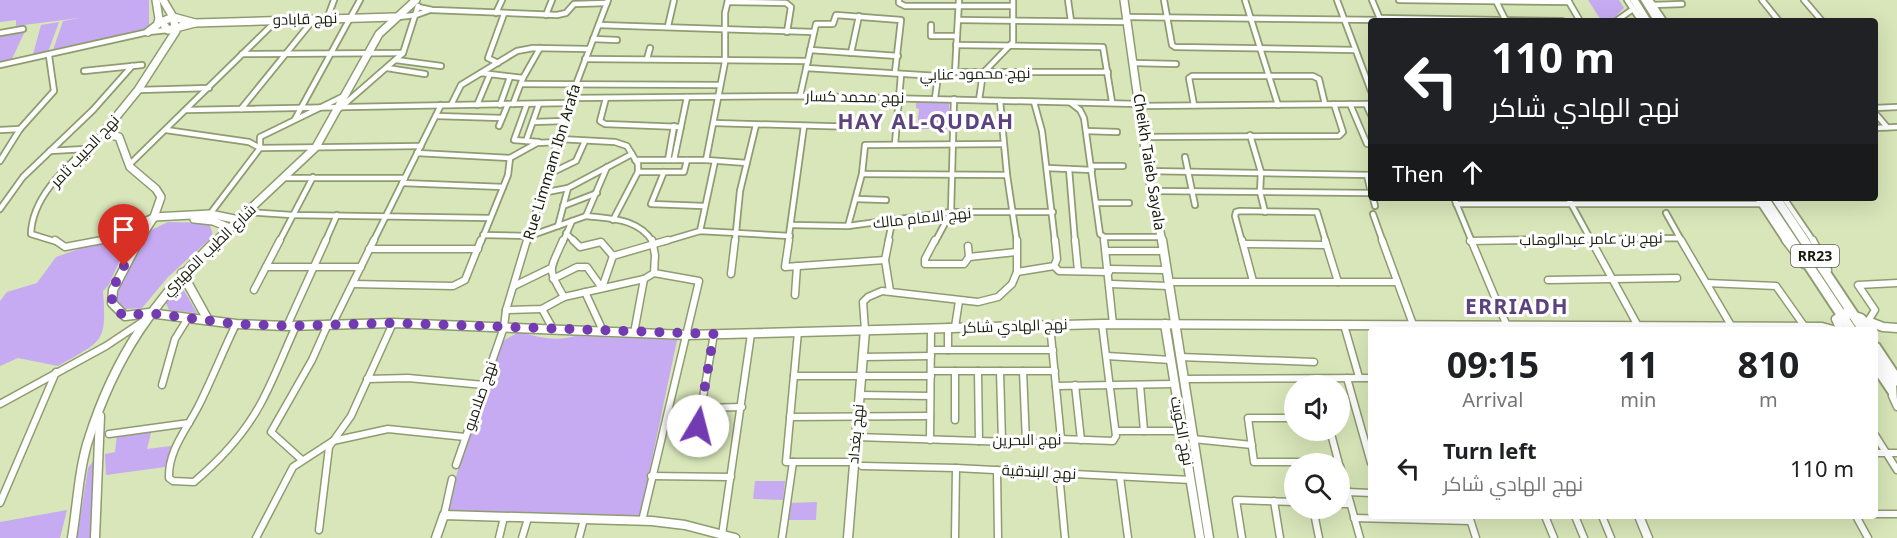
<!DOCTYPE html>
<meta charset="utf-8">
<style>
:root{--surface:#fff;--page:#f2f2f2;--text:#202124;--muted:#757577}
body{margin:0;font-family:"Noto Sans",Cairo,sans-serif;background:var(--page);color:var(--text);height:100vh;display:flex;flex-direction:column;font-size:22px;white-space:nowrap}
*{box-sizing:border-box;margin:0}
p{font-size:20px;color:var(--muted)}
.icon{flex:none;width:33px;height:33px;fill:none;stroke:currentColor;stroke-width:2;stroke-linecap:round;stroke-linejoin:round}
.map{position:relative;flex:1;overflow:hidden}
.details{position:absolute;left:1368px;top:327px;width:510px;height:192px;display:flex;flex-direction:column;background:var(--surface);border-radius:6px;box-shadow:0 6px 24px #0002}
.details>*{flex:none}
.hud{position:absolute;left:1368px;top:18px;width:510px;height:183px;border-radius:6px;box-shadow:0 6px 24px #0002;background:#202124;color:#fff;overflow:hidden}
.buttons{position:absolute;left:1284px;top:375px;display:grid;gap:12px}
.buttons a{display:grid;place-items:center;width:66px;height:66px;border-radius:50%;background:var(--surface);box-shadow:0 6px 24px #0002;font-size:30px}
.pin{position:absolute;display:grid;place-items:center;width:51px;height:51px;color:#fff;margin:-62px -26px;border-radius:50% 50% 50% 0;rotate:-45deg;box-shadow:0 0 6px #0007}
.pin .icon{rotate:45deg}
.me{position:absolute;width:66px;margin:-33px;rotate:8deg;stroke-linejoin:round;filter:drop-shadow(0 0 4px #0008)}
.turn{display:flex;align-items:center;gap:21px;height:126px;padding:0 24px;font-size:27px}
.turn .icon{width:78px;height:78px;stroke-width:2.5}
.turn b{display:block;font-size:42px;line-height:51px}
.then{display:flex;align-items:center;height:57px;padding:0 24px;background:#0003;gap:12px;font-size:22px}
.eta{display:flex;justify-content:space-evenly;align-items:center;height:102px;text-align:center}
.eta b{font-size:36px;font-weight:700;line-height:42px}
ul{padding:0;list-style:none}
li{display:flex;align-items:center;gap:18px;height:78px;padding:0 24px}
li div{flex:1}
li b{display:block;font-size:22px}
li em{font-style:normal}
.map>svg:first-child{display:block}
</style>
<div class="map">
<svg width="1897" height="538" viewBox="0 0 1897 538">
<rect width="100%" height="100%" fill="#d8e6b9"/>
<g fill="#c6aaf2">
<path d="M0 0H149V30L52 53 63 21 79 18 16 26V20L0 22Z"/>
<path d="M1588 0H1619L1624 8 1612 20H1601Z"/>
<path d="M59 22 47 55 32 58 41 25Z"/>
<path d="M25 31 11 61 0 63V34Z"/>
<path d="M916 101 949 102V129H917L919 109 916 108Z"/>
<path d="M168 222 205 223 210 225 213 236 168 277 142 308 126 309 116 300 120 285 147 232Z"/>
<path d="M130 231 135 234 120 260 108 286 103 291C107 345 102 340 58 366L18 358 0 366V301L7 292 37 283 56 257Z"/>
<path d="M179 286 182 287 197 313 169 310 165 301Z"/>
<path d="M519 332C539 337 555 342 575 336L677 340 640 516 585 517 446 512 467 438 501 342Z"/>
<path d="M152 429 147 449 171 446 165 467 106 475 105 454 115 452 117 435Z"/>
<path d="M94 460 92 538H77L88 468Z"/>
<path d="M755 481H785L783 500 753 499Z"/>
<path d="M817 502 816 520H788L790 503Z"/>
<path d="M67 510 60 538H0V522Z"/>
</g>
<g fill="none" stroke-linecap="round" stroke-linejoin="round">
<g stroke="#8f9c71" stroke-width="8">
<g id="street-far1">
<path d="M899 0V3L905 6H1013"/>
<path d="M1068 0 1071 21"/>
<path d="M1164 0 1172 45 1175 47 1355 50"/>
<path d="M1245 0 1278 105"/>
<path d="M1337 0 1371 91"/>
<path d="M1372 0 1380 19"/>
<path d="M1399 0 1569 2"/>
<path d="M1627 0 1641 21"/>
<path d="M1650 0 1664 21"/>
<path d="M1762 0 1779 21"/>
<path d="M1804 0 1822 21"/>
<path d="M728 2 786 3 791 7 787 32"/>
<path d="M1569 2 1580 21"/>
<path d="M1497 3 1505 19"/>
<path d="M1653 5 1682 4"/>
<path d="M418 7 432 10 557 15 566 13 574 4 607 3"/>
<path d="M496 13 502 0"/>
<path d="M546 15 552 0"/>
<path d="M398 17 416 15 430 10"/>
<path d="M1128 17 1380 20"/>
<path d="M1379 18 1562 21"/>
<path d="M327 19 334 0"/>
<path d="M959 20 1128 22"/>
<path d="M1616 21 1633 9"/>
<path d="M599 25 813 32"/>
<path d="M931 25V36H957"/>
<path d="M668 26 674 0"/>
<path d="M0 33 23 29"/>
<path d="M593 39 617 40"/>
<path d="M956 45 1103 47 1112 102"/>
<path d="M810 50 898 56"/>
<path d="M851 53 859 16"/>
<path d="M242 54 403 53"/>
<path d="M585 59 808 61"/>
<path d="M647 59 650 48"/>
<path d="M396 60 441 66"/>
<path d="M498 63 488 58 504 14"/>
<path d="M1134 63 1176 64"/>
<path d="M0 65 148 32 168 30"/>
<path d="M387 68 425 74"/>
<path d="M806 68 938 76 955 72H1108"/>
<path d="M84 71 142 65"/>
<path d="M955 72 959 0"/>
<path d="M481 73 523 78"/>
<path d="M521 84 719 85"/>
<path d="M138 90 209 88"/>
<path d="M800 96 816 24H833L836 15 901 20 895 72"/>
<path d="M571 98 800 96 1139 104"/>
<path d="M606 98 600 121 605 124 681 127"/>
<path d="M935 98 938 76"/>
<path d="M979 100 983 73 1013 42V0"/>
<path d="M1000 101 1007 175 1017 242"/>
<path d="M1034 102 1042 131 1055 242"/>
<path d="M1071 103 1080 110 1084 118 1100 234 1104 237V242"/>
<path d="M513 104 523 78 540 48"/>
<path d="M527 104 514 140 539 142"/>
<path d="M1350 104 1367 144H1371"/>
<path d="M1366 104 1371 115"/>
<path d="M451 105 461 85 517 51 533 48 589 49"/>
<path d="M477 105 490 74"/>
<path d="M500 105 510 77"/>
<path d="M1194 105 1189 78 1192 76H1313L1319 79 1325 104"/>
<path d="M1139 106 1371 104"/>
<path d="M340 108 403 53 418 6"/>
<path d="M1875 108 1897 107"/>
<path d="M241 109 314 19"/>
<path d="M186 110 569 103"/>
<path d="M1875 113 1887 127"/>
<path d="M436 116 502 118"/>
<path d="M295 119 360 0"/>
<path d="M533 122 564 121"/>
<path d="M714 123 859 127"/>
<path d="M499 126 508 104"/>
<path d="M1875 128 1897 127"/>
<path d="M0 130 20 129"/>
<path d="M166 130 249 142 260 148 421 146"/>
<path d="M1086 131 1117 132"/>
<path d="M1250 135 1261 172 1260 192 1265 212"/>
<path d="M1143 137 1339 136 1343 132 1334 104"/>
<path d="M559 139 615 142 627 146 638 164V172L613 220"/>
<path d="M526 141 539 104"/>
<path d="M895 144 901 75"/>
<path d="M50 151 85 149"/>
<path d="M417 153 510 158"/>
<path d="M1185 157 1195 205"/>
<path d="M510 158 537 143 558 142"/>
<path d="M635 160H706L747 163"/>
<path d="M668 160 674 126"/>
<path d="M674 160 687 97"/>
<path d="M706 160 725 62V13L728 0"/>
<path d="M0 161 20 129 54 91 49 56"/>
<path d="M129 165 277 20"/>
<path d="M1091 166H1123"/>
<path d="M1047 168 1092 170"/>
<path d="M1069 169 1075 242"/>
<path d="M1148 171 1371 175"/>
<path d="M638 172H684L687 160"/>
<path d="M664 172 651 204 704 206"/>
<path d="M862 174 1007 175"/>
<path d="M547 175 576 161 585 141"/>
<path d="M1367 175 1371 193"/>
<path d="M284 178H405"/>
<path d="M402 183 503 187"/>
<path d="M1152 191 1371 193"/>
<path d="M542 193 568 188 632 154"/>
<path d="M1373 198 1375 206"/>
<path d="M1454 198 1472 242"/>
<path d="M1568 198 1592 242"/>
<path d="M1757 198 1786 242"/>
<path d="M1784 198 1814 242"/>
<path d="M856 199 886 200"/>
<path d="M1097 203H1129"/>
<path d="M1456 204H1761"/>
<path d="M563 206 597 193"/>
<path d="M0 209 23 177 93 110 132 66"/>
<path d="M248 212 292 215 490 218"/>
<path d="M1666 213 1680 238"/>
<path d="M210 214 260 148V137L346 95"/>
<path d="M1373 214 1383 242"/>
<path d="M586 216C611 219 638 218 653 242"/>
<path d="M885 221 891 227 888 242"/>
<path d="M792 225 848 226 951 212H1053"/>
<path d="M558 226 568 188"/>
<path d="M848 226 862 174 865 145 1003 144"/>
<path d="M700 231 715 161"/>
<path d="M566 233 575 242"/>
<path d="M483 235 530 236 586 216 607 167"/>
<path d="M1104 237H1161"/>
<path d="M1470 241 1680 238 1682 242"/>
<path d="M57 242 31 234C32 192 75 160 103 133"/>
<path d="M96 242 153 217"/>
<path d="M279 242 313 177"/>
<path d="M325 242 337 215"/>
<path d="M373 242 441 105"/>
<path d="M481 242 508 175 510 158"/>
<path d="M527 242 569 103 608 0"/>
<path d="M563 242 572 221"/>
<path d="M663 242 700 231 790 236"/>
<path d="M735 242 740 191 756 125"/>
<path d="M788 242 804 126"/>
<path d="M935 242 951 212 954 99"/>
<path d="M1242 242 1235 216 1236 212 1240 211 1317 212 1326 242"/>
</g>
</g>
<g stroke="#8f9c71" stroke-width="9">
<g id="street">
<path d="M55 240 65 247 102 240"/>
<path d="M563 240C550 271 546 267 564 297"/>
<path d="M573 240 580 247 601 242 613 256"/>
<path d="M652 240 655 255 654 273"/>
<path d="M789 240 785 267 885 260"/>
<path d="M889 240 885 260 890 291"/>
<path d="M935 240 925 259V264H964L969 257 968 246"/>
<path d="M1075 240 1078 271"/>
<path d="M1104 240 1113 324"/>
<path d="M1242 240 1253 281"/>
<path d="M1325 240 1338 282"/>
<path d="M1382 240 1415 330"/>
<path d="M1471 240 1507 326"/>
<path d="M1591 240 1638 326"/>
<path d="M1681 240 1732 327"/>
<path d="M1785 240 1804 265"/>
<path d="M1813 240 1828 270"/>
<path d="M1470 241 1525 240"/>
<path d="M1244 244 1325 245"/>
<path d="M369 249H478"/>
<path d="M1106 251H1163"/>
<path d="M613 256 668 240"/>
<path d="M969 257 1016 252"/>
<path d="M1054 266 1059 271 1109 272"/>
<path d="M266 267H361"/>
<path d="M1109 269 1166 270"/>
<path d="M1017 272 1054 266 1057 259 1055 240"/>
<path d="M731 274 735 240"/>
<path d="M553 279 577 267H587L602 288"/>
<path d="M1548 280 1677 278"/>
<path d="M1168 282H1397"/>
<path d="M1707 283 1776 286 1805 327"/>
<path d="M353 284 453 286 465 280 481 240"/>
<path d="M1110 284 1169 286"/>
<path d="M514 286 551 268"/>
<path d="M602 288 613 256"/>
<path d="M254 290 280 240"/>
<path d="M585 292 603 331"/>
<path d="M795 295 797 266"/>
<path d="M542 309 553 329"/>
<path d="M506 310 542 309 564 297 644 279 654 273"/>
<path d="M1868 321 1875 310 1858 285 1897 283"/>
<path d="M333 323 374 240"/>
<path d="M236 324C223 351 212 379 199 405 187 429 168 450 169 478L173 481 194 482C220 460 245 433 261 403 274 379 284 352 296 326"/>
<path d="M1050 325 1061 439"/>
<path d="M1344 325 1359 377"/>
<path d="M287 326 326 240"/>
<path d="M955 327 959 301"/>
<path d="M865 330 863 302 868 297 882 291 978 302 998 297 1012 284 1017 272V240"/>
<path d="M634 333 644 279"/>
<path d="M931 350H948V327"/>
<path d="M948 350H1053"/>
<path d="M1107 356 1171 360"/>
<path d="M863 357 931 356"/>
<path d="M1180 357 1314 362"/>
<path d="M931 371H1055"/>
<path d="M955 371V420"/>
<path d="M978 371 979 441"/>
<path d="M1000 371 1002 442"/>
<path d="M1023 371 1026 442"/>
<path d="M794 376H931"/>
<path d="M1347 378 1371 463"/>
<path d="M367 379 408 378 484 385"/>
<path d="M1183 379 1371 378"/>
<path d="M162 385 175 339 188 318"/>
<path d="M1075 385 1081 440"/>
<path d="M1140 385 1144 431"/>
<path d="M1056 386 1173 384"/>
<path d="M859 395 930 396"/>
<path d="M1892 396 1897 407"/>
<path d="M0 404 106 346 145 320"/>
<path d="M701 408 742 407"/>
<path d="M790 417 930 416"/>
<path d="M1294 418H1248L1254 462H1338"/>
<path d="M698 426 714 334"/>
<path d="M1330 430 1339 464"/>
<path d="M1116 431H1191"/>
<path d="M109 434 189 423"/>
<path d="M1875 435 1897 470"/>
<path d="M856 437 1043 443 1061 439 1113 441 1116 436 1102 324"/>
<path d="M1193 439 1252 445"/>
<path d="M930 440 931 328"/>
<path d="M1875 453H1897"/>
<path d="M302 460 271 432 312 360 328 324"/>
<path d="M793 462H853"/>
<path d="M456 465 504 327 506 310 527 240"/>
<path d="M862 466 956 468 1191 480"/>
<path d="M1340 466 1360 538"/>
<path d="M997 470 998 538"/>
<path d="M1059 473 1065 538"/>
<path d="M651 476 731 477"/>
<path d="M1120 477 1128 538"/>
<path d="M1347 492 1371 493"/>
<path d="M1274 501 1280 538"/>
<path d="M0 503 56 372"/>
<path d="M1340 504H1350"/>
<path d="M1313 508 1319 538"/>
<path d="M1875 514H1897"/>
<path d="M444 515 452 479"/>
<path d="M1469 516 1476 538"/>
<path d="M1545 516 1554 538"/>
<path d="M1575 516 1584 538"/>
<path d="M1602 516 1611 538"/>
<path d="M1856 516 1868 538"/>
<path d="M1354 518 1470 521"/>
<path d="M642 521 699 281 654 273"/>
<path d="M319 530 329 447 351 416 393 323"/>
<path d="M722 535 751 334"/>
<path d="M256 538 293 467 333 441 388 429 465 437"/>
<path d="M499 538 504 517"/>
<path d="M522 538 528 518"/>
<path d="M579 538 584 519"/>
<path d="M782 538 793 462H786L798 332"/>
<path d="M955 538 956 468"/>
<path d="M1242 538 1236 500 1294 502"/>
</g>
</g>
<g stroke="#8f9c71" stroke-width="10">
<g id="secondary-far1">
<path d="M156 0 159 19 168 30 195 23"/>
<path d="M1124 0 1148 171 1162 242"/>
<path d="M161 22 173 17 195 23 395 17"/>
<path d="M148 32 157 25 159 19"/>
<path d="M103 133 119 137 130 167 156 189 161 197 154 217 138 242"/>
<path d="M103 133 138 90 176 31 173 17 163 0"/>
<path d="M154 217 210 214 239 220"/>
<path d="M194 219 213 221 230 228"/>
<path d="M215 242 316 147 379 34 416 0"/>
</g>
</g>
<g stroke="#8f9c71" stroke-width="11">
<g id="secondary">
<path d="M139 240 113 290 112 303 125 316 149 313 236 324 287 326 393 323 687 335 1102 324 1822 327 1833 330"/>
<path d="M1162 240 1209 538"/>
<path d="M182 273 208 320"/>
<path d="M1870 322 1883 327 1897 328"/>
<path d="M1165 324 1200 538"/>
<path d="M1841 330 1836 319 1845 313 1861 318 1873 330"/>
<path d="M1639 516 1648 538"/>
<path d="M72 538C77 508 79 467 89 438 115 356 155 299 217 240"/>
<path d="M95 538 100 416"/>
<path d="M436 538 444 515 652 521 685 525 735 538"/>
<path d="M848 538 865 330"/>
</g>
</g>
<g stroke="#8f9c71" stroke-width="4">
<g id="highway">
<path d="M1630 0H1638L1651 21H1643Z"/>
<path d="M1641 0H1649L1662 21H1654Z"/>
<path d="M1759 198H1769L1857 330H1846Z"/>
<path d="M1771 198H1781L1869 330H1858Z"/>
<path d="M1875 342 1879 344 1897 371V386L1896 385 1897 402 1893 400 1875 373V359L1877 360 1875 356Z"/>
</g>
</g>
<use href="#street-far1" stroke="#fff" stroke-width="4.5"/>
<use href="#street" stroke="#fff" stroke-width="6"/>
<use href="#secondary-far1" stroke="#fff" stroke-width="7"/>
<use href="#secondary" stroke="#fff" stroke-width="8"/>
<use href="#highway" fill="#fff" fill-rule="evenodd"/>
</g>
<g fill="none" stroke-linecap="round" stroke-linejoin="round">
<path stroke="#733bb1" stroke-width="10" stroke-dasharray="0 18" d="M124 266 112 290V303L120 313 125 316 149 313 236 324 287 326 393 323 714 334 698 426"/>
</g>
<g text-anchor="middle" stroke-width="6" stroke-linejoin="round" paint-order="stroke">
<rect fill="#fff" stroke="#5d6054" stroke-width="1.5" x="1791" y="245" width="48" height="22" rx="4.5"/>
<g font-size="14" font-weight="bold" fill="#171c0b">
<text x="1815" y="261">RR23</text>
</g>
<g font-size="15" fill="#171c0b" stroke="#fff">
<text transform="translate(305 19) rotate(-2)" y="5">نهج قابادو</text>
<text transform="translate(975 74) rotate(-1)" y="5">نهج محمود عنابي</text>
<text transform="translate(855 97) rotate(1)" y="5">نهج محمد كسار</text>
<text transform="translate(85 151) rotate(-47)" y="5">نهج الحبيب ثامر</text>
<text transform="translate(552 162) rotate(-73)" y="5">Rue Limmam Ibn Arafa</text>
<text transform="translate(1149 162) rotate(81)" y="5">Cheikh Taieb Sayala</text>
<text transform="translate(922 218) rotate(-6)" y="5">نهج الامام مالك</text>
<text transform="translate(1591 239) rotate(-1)" y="5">نهج بن عامر عبدالوهاب</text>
<text transform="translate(209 250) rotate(-44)" y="5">شارع الطيب المهيري</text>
<text transform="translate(1015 326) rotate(-2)" y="5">نهج الهادي شاكر</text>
<text transform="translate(480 396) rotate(-71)" y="5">نهج صلامبو</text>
<text transform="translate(1182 431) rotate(79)" y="5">نهج الكويت</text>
<text transform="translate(856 434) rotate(-85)" y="5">نهج بغداد</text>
<text transform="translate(1027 440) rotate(-1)" y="5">نهج البحرين</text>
<text transform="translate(1039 472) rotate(3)" y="5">نهج البندقية</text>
</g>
<g font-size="21" font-weight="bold" letter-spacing="1.5" fill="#5c4380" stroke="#fff">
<text x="926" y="129">HAY AL-QUDAH</text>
<text x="1517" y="314">ERRIADH</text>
</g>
</g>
</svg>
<div class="buttons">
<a><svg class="icon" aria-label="sound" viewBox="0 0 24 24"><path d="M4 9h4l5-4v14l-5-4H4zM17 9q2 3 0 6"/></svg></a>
<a><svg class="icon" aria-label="search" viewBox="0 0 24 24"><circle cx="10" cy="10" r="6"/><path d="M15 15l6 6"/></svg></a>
</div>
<div class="pin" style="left:124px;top:266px;background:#d93025"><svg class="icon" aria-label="arrive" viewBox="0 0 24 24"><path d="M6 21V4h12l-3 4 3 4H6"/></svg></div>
<svg class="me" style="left:698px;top:426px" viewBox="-20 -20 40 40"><circle r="19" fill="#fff"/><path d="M0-13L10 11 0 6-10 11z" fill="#733bb1"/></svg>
<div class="hud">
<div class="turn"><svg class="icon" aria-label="left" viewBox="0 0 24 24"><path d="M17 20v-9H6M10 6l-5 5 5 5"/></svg><div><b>110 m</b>نهج الهادي شاكر</div></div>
<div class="then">Then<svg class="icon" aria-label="ahead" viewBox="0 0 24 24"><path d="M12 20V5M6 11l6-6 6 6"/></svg></div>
</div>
<section class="details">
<div class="eta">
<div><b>09:15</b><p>Arrival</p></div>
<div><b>11</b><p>min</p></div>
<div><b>810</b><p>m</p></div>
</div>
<ul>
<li><svg class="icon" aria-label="left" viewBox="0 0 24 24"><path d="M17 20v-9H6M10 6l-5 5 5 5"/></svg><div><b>Turn left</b><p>نهج الهادي شاكر</p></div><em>110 m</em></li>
</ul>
</section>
</div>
